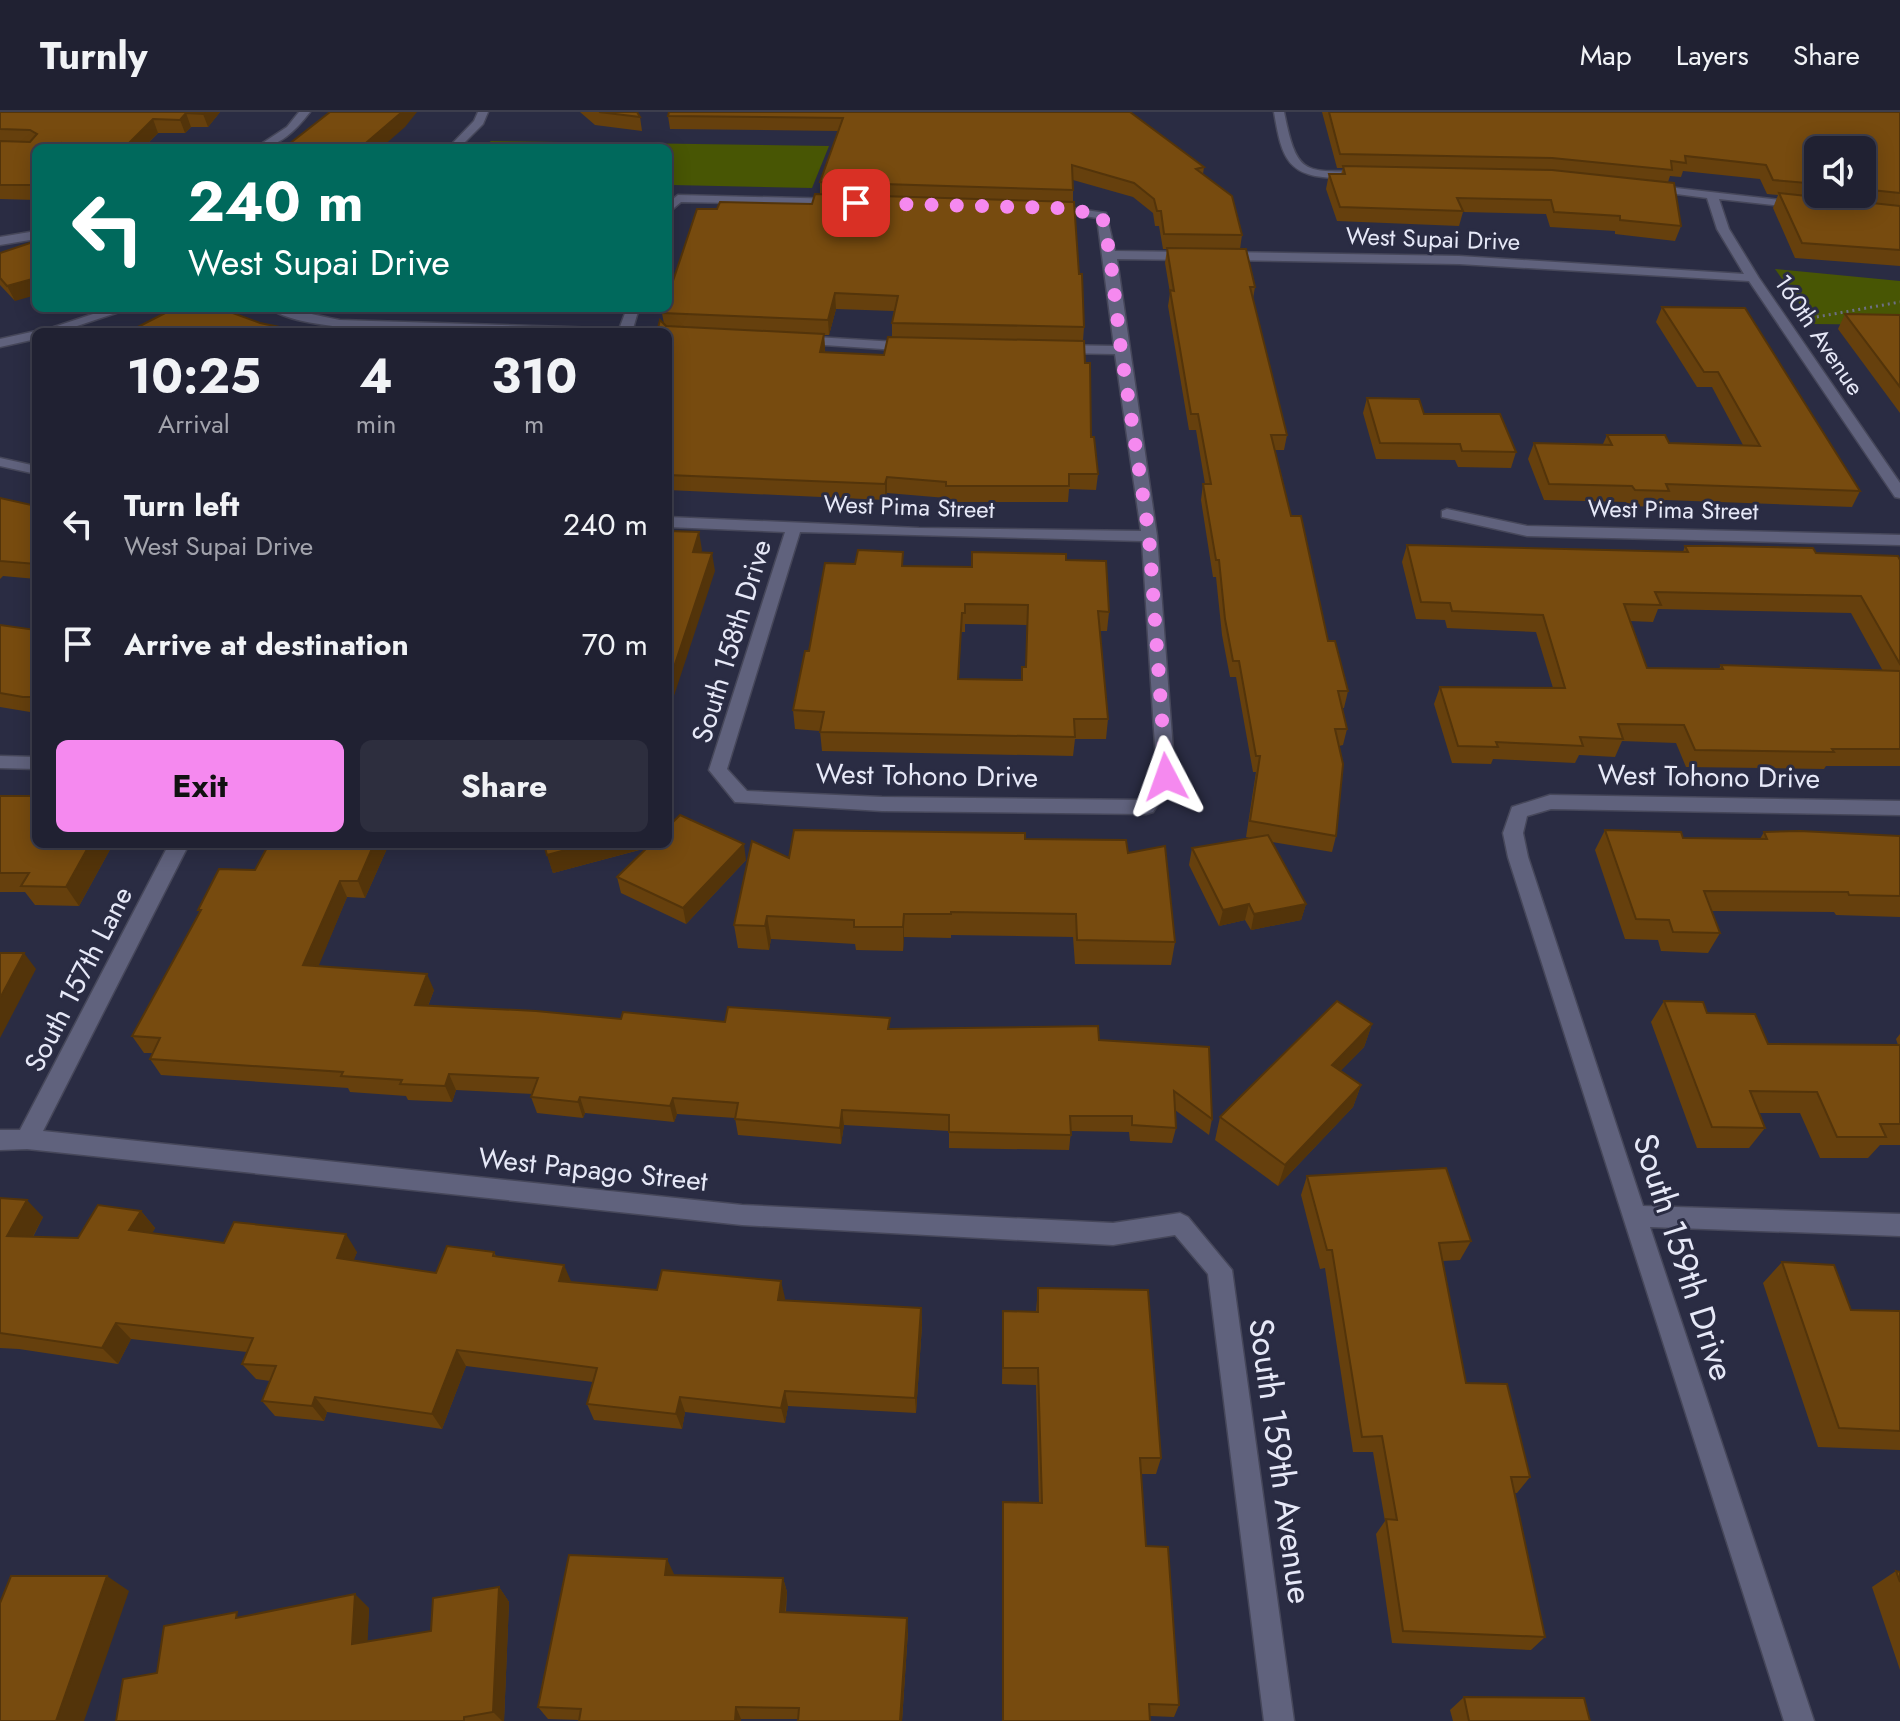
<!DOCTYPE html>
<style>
:root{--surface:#202132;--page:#2d2e3e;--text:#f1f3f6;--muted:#a2a3ac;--line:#3d3e4d;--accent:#f589ef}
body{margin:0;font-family:Jost,sans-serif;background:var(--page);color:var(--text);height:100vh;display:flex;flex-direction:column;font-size:30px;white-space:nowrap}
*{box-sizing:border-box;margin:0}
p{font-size:26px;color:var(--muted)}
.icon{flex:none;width:44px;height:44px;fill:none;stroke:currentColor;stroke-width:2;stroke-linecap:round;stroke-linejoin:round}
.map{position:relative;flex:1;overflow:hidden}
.panel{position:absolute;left:32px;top:216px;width:640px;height:520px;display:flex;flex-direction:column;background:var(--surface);border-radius:12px;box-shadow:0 4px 20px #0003,0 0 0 2px var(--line)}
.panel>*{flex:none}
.guide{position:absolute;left:32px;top:32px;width:640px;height:168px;border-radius:12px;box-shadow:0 4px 20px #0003,0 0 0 2px var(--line);background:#00695c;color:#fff;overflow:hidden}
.controls{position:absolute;left:1804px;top:24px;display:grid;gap:16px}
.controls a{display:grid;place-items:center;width:72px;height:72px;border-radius:12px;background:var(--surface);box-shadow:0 4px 20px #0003,0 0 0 2px var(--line);font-size:40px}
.pin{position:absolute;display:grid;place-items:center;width:68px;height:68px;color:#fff;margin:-34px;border-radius:16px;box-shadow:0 4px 12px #0006}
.me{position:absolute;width:88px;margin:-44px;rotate:356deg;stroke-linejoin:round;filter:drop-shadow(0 0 6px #0008)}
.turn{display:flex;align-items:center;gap:28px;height:168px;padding:0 24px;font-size:36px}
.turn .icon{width:104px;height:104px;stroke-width:2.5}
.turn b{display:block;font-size:56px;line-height:68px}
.eta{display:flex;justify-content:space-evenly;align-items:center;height:136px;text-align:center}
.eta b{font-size:48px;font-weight:700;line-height:56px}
.button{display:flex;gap:16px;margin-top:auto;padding:16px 24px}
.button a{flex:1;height:92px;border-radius:12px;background:var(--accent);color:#111;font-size:32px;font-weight:700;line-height:92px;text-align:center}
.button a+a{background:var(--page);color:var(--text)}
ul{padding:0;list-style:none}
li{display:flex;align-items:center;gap:24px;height:120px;padding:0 24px}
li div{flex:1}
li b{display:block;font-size:30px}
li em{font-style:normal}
header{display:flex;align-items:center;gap:48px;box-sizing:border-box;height:112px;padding:0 40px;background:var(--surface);border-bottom:2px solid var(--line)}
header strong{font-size:38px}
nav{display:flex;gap:44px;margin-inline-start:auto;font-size:28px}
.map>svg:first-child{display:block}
</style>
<header>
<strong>Turnly</strong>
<nav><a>Map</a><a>Layers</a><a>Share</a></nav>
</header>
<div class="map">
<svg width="1900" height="1609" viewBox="0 0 1900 1609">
<rect width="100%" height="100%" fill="#2a2c43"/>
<g fill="#485604">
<path d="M491 29 829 34 812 76 672 73 668 77V36H481Z"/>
<path d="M1775 157 1900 169V213L1814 212Z"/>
</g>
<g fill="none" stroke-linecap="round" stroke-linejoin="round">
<g stroke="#46475a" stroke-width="3">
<g id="street">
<path d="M299 0H310C296 18 279 36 255 36L287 15Z"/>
<path d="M1274 0H1284C1297 64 1303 60 1366 59L1372 62C1363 67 1351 66 1341 66 1287 66 1282 47 1274 0Z"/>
<path d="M1650 73 1805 91V95L1801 96 1719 87 1729 117 1759 166 1900 371V386L1895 385 1749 169 1459 152 1222 148 1216 144 1222 140 1459 144 1744 162 1717 117 1707 86 1646 78 1644 76Z"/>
<path d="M678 83 839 87 845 90 839 93 681 90 668 101V91Z"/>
<path d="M1051 93 1106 101 1115 139 1190 140 1196 144 1190 148 1117 147 1157 424 1175 665 1153 700 1146 702 882 699 735 690 709 658 785 420 668 415V405L919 416 1141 419 1115 242 1060 241 1053 237 1060 233 1114 234 1097 106 1047 98 1045 96ZM800 420 1142 429 1157 665 1141 688 882 685 747 679 727 657Z"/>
<path d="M36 119V127L0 133V125Z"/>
<path d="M270 196C293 196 317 204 340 208L599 216 606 220C545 220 308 229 270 196Z"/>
<path d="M627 196H639L632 220H618Z"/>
<path d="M800 224 912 231 919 235 912 239 795 231 793 228Z"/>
<path d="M0 346 36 354V362L0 354Z"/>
<path d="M1447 397 1527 414 1900 423V433L1527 424 1442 405V399Z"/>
<path d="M0 644 36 645V657L0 656Z"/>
<path d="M1550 683 1900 689V703L1551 697 1527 704 1523 721 1528 745 1643 1094 1900 1102V1124L1650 1115 1814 1609H1784L1508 745 1503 721 1512 695Z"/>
<path d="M169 732H189L43 1019 742 1093 1113 1111 1180 1101 1188 1105 1232 1158 1294 1609H1264L1208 1162 1175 1123 1113 1133 742 1113 27 1037 0 1038V1018H20Z"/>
</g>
</g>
<g stroke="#46475a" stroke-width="3">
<g id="secondary">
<path d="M478 0H488L483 12 459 36H448L474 9Z"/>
<path d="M111 196H131L59 220H36V227L0 235V227L36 219 39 220Z"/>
</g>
</g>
<path stroke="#6d6f83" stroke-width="3" stroke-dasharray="2 4" stroke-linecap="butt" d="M1811 206 1900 190"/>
<use href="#street" fill="#60627d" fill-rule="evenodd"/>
<use href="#secondary" fill="#60627d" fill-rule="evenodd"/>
</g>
<g fill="#66400d" fill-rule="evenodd">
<path d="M0 0H220L208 15H191L185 21H158L143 36H36V88L0 87Z"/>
<path d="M580 0H637L640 5 642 19 595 13Z"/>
<path d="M1130 0 1204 55 1203 62 1242 123 1240 137 1255 175 1253 187 1287 323 1284 338H1275L1291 404 1328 529 1348 579 1344 596H1342L1347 617 1343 633 1339 634 1336 724 1332 740 1272 730 1306 792 1301 808 1251 818 1245 808 1219 814 1189 753 1192 736 1250 726 1246 725 1256 660H1253L1236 565H1230L1222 523 1216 465H1213L1201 388 1203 372H1205L1196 318H1189L1168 194 1170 181 1165 151 1167 137H1163L1159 114H1155L1153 101 1133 85 1073 68V90L1084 215 1083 229 1091 325 1098 362 1096 378 1069 377 1068 390H946V386L887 381 885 388 668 378V220L664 212 662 201 717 97 812 92 820 82V70L838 19 670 17 668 4ZM836 197 894 199 892 211V225L884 243 825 240 824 223H829Z"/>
<path d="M1322 0H1900V154L1795 146 1773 96 1778 83 1767 82 1760 67 1683 59 1681 65 1670 64 1668 70 1681 114 1675 129 1615 122V119L1550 115 1546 102 1463 100 1459 114 1337 109 1326 77 1329 62H1341L1343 56H1337ZM1818 38H1862V82H1818Z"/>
<path d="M0 141 15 189 0 173Z"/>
<path d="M1662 195 1860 379 1852 395 1665 388 1662 395 1628 394 1626 390 1544 388 1528 347 1534 331 1603 332 1607 323 1669 331 1743 333 1712 275H1697L1656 210Z"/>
<path d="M1845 202 1900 203V301L1838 217Z"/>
<path d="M1367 286 1424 302 1516 340 1511 356 1458 355 1455 348 1376 347 1363 301Z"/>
<path d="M0 386 36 394V467L3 464 0 467Z"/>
<path d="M1407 433 1683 440 1685 434 1816 441 1900 448V654H1826L1824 657 1686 655 1676 631 1622 629 1615 645 1579 643 1575 651 1493 647 1491 652 1452 651 1434 592 1440 575 1553 576 1536 520 1447 516 1445 508 1416 507 1402 450ZM1658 497 1851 501 1883 559 1721 553 1719 557 1647 556 1630 509 1653 510Z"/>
<path d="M1066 448 1109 500 1107 519H1100L1108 607 1106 627H1075L1073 644 822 639 820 619 795 617 793 598 809 539 904 454 972 455ZM965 512 1027 513 1026 555H1022L1021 568 959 567 961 520H965Z"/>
<path d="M0 513 36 518V601L0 595Z"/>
<path d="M0 684 113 732 79 794 35 793 25 780H0Z"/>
<path d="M1605 718 1683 726 1760 727 1764 720 1900 724V805L1836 803 1834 800 1712 799 1720 821 1708 841 1661 839 1658 828 1625 827 1595 738Z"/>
<path d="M1025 727 1128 741 1175 830 1171 853 1075 852 1073 825 951 823V826L904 825 903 839 856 838 855 832 771 827 769 838 738 836 734 813 789 746Z"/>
<path d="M389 732 365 786 347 785 318 854 434 878 428 894 621 907 890 917 1209 935 1212 1007 1209 1023 1175 998 1176 1016 1172 1031 1130 1029 1129 1020 1071 1019 1069 1038 949 1036V1019L844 1013 841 1032 738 1023 735 1006 677 1002 674 1010 585 1001 583 1006 537 1001 531 985 533 982 456 978 452 990 408 988 406 984 350 980 348 976 161 963 150 947 153 941H144L132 924 200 801 198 798 255 758Z"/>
<path d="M544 732H668L746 748 686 812 621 781 617 765 647 736 553 761Z"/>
<path d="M1664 889 1707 901 1768 932 1898 933 1896 927 1900 922V1033H1880L1868 1046H1820L1800 1001H1759L1765 1016 1749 1036H1697L1651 910Z"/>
<path d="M1372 912 1364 935 1340 959 1361 973 1353 995 1278 1074 1215 1028 1220 1005Z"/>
<path d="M1307 1064 1471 1129 1460 1148 1443 1149 1466 1271 1530 1365 1517 1381H1515L1545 1525 1531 1538 1392 1531 1376 1422 1385 1409 1373 1340H1353L1325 1156 1320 1157 1301 1083Z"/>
<path d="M0 1086 43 1105 33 1125 78 1126 141 1099 155 1116 152 1121 224 1131 357 1140 353 1149 436 1161 494 1140 496 1144 571 1170 657 1178 785 1186 784 1188 921 1196 922 1213 916 1301 788 1294 785 1311 685 1300 682 1317 594 1308 587 1292 593 1270 466 1254 442 1317 327 1300 324 1309 275 1304 262 1289 270 1269 256 1267 242 1252 247 1240 131 1227 118 1252 19 1237 0 1236Z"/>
<path d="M1782 1150 1851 1198 1900 1199V1338L1818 1335 1763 1171Z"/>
<path d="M1038 1176 1161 1346 1156 1362H1141L1146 1434 1179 1593 1174 1605 1150 1604V1609H1002V1405L1003 1390 1039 1391 1036 1273 1002 1272 1003 1199 1036 1200Z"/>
<path d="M1896 1459 1900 1460V1558L1872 1475Z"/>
<path d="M674 1462V1463L783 1466 787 1480 786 1500 908 1519 902 1609H798V1607H741L579 1608 548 1607 538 1595Z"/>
<path d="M499 1475 509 1490 504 1609H116L157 1561 242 1505 369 1496 367 1529 431 1519Z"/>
<path d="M1464 1585 1590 1609H1453L1450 1598Z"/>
</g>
<g fill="#53340a">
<path d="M204 0H220L208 15 203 2Z"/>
<path d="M402 0H417L405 15 381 36H360Z"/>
<path d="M186 1 191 15 185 21 180 8Z"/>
<path d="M153 7 158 21 143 36H124Z"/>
<path d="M36 166V183L15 189 7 174Z"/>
<path d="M835 181 836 197 829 223 828 208Z"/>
<path d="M824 222 825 237 821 255 820 240Z"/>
<path d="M887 365V381L885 388V372Z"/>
<path d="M699 420 702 438 696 458 693 440Z"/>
<path d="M712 441 715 459 669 599 668 573Z"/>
<path d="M90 732H113L79 794 66 775Z"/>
<path d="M374 732H389L365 786 358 769Z"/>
<path d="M588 732H661L553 761 547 743Z"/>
<path d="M744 732 746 748 686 812 683 796Z"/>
<path d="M340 769 347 785 312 870 303 853Z"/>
<path d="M1249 792 1245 808 1219 814 1223 798Z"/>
<path d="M1306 792 1301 808 1251 818 1254 802Z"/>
<path d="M904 802V825L903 839V815Z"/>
<path d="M767 804 771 827 769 838 765 814Z"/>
<path d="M24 841 36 857 0 926V886Z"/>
<path d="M427 862 434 878 422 909 415 893Z"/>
<path d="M1372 912 1364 935 1324 976 1332 953Z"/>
<path d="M449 962 456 978 452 990 445 974Z"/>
<path d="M1361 973 1353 995 1278 1074 1285 1053Z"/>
<path d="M580 985 585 1001 583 1006 578 990Z"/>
<path d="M673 986 677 1002 674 1010 670 994Z"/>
<path d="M842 998 844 1013 841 1032 840 1016Z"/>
<path d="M27 1088 43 1105 24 1141 7 1124Z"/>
<path d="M141 1099 155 1116 144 1136 129 1118Z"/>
<path d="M346 1122 357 1140 348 1163 337 1146Z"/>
<path d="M564 1153 571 1169H559Z"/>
<path d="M781 1169 785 1186 781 1204 778 1188Z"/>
<path d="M921 1196 922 1213 916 1301 915 1286Z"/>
<path d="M116 1211 131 1227 118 1252 102 1236Z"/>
<path d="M457 1238 466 1254 442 1317 432 1302Z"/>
<path d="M785 1279 788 1294 785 1311 781 1296Z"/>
<path d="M315 1285 327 1300 324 1309 312 1294Z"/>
<path d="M680 1285 685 1300 682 1317 676 1302Z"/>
<path d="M667 1447 674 1462 671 1477 665 1463Z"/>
<path d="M107 1464 129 1479 84 1609H56Z"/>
<path d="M783 1466 787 1480 784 1513 780 1500Z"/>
<path d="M499 1475 509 1490 504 1609H502L493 1600Z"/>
<path d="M355 1482 369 1496 367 1545 352 1532Z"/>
<path d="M907 1506 908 1519 902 1609H900Z"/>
<path d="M736 1595 741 1607V1609H735Z"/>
</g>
<g fill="#774b0f" stroke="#53340a" stroke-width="2" fill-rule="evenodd">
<path d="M0 0H204L203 2 186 1 180 8 153 7 124 36H76L62 31 60 36H36V73H0V29L30 30 37 22 30 18 0 17Z"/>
<path d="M330 0H402L360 36H284Z"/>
<path d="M599 0H637L640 5Z"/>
<path d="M669 0H1130L1204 55 1196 57 1232 84 1242 123 1164 122 1161 99H1157L1154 87 1134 71 1072 53 1073 78 820 70 843 6 668 4Z"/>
<path d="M1329 0H1900V81L1862 77V38H1818V72L1773 68 1766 53 1685 44 1686 51 1671 49 1672 58 1552 46 1340 42Z"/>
<path d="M1343 54 1552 58 1674 71 1681 114 1620 108V104L1554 100 1551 88 1457 86 1463 99 1340 95 1329 62H1345Z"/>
<path d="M1779 81 1900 94V138L1802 131Z"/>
<path d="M815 82 1074 90 1079 162H1082L1084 215 892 211 898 184 835 181 828 208 662 201 664 196H668V184L697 97H717L720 90 812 92Z"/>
<path d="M36 129V166L7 174 0 166V141Z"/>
<path d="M1167 136 1246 137 1255 175H1250L1287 323H1271L1291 404H1301L1328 529H1335L1348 579H1338L1347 617H1335L1343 652 1336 724 1250 709 1260 644H1256L1239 549H1233L1225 507 1219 448H1216L1203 372H1211L1198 302H1191L1170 178 1174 179Z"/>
<path d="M1662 195 1745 196 1860 379 1666 372 1669 379 1635 378 1632 374 1549 372 1534 331 1612 333 1607 323H1665L1669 331 1760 334 1718 260H1704Z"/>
<path d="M175 196H183L195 200 203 196H219L260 211 304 220H128Z"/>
<path d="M1845 202 1900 203V275Z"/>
<path d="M660 208 666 214 824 222 820 240 884 243 888 225 1084 229 1085 251H1090L1091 325H1094L1098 362H1069V374H946V370L887 365 885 372 668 363V220H657Z"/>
<path d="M1367 286 1419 287 1424 302H1500L1516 340 1462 339 1460 332 1380 331Z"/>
<path d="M0 386 36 394V452L0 449Z"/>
<path d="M668 419 699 420 693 440 712 441 668 573Z"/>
<path d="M1407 433 1688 440 1685 434H1720L1813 436 1816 441 1898 444 1900 448V552L1861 484 1655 480 1661 493 1624 492 1647 556 1723 557 1721 553 1900 559V637H1832L1834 640 1695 638 1684 613 1618 612 1623 627 1580 625 1583 634 1496 630 1498 635 1458 634 1440 575 1565 576 1543 503 1452 499 1450 491 1421 490Z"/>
<path d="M858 438 903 440 902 454 972 455V440L1066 442V448L1106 449 1109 500 1098 499 1108 607H1074L1075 625 820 620 824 600 793 598 805 539H809L825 451 855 452ZM965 492 1028 493 1026 555H1022V568L958 567 962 501H965Z"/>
<path d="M0 513 36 518V585H23L0 581Z"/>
<path d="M0 684H36V732H90L66 775 21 774 29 761H0Z"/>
<path d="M680 703 744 732 683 796 617 765 651 732H668V715Z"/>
<path d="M794 718 1025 721V727L1126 728 1128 741 1165 734 1175 830 1077 828 1076 802 951 800V802H904L903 815H854V808L767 804 765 814 734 813 752 729 789 746Z"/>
<path d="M1605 718 1681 720 1683 726 1767 727 1764 720 1800 719 1900 724V784L1849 783 1848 780 1704 779 1720 821 1673 820 1669 808 1636 807Z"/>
<path d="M1268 723 1306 792 1254 802 1249 792 1223 798 1192 736Z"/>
<path d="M269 732H374L358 769H340L303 853 427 862 415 893 536 899 621 907 623 900 725 910 728 895 890 906 888 917 1098 914 1099 928 1209 935 1212 1007 1174 979 1176 1016 1132 1013V1004H1070L1071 1023 949 1020V1003L842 998 840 1016 735 1007 738 991 673 986 670 994 580 985 578 990 531 985 538 966 449 962 445 974 400 972 402 968 341 964 343 960 150 947 160 926 132 924 201 798H198L219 757 255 758Z"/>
<path d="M544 732H588L547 743Z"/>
<path d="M0 841H24L0 886Z"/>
<path d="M1337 889 1372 912 1332 953 1361 973 1285 1053 1220 1005Z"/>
<path d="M1664 889 1703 890 1707 901 1755 902 1768 932 1900 933V1012H1880L1886 1025H1837L1817 980 1750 979 1765 1016 1712 1015Z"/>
<path d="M1446 1056 1471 1129 1439 1131 1466 1271 1507 1272 1530 1365H1511L1545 1525 1403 1519 1386 1407 1397 1408 1382 1324 1362 1325 1332 1138H1327L1307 1064Z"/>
<path d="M0 1086 27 1088 7 1124 78 1126 98 1093 141 1099 129 1118 224 1131 234 1110 346 1122 337 1146 436 1161 447 1134 494 1140 493 1144 564 1153 559 1169 657 1178 662 1158 781 1169 778 1188 921 1196 915 1286 785 1279 781 1296 680 1285 676 1302 587 1292 597 1256 457 1238 432 1302 315 1285 312 1294 262 1289 276 1254 242 1252 253 1226 116 1211 102 1236 0 1221Z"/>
<path d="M1782 1150 1834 1153 1851 1198 1900 1199V1319L1839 1316Z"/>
<path d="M1038 1176 1148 1178 1161 1346H1140L1146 1434 1168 1435 1179 1593 1149 1592 1150 1609H1003V1390L1042 1391 1038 1256H1003V1199L1038 1200Z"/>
<path d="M569 1443 667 1447 665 1463 783 1466 780 1500 907 1506 900 1609H798L799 1596 736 1595 735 1609H579L581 1597 538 1595Z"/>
<path d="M1896 1459 1900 1460V1470Z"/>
<path d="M11 1464H107L56 1609H0V1491Z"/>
<path d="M499 1475 493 1600 464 1605V1609H116L123 1567 157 1561 164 1514 237 1500 236 1506 355 1482 352 1532 431 1519 433 1486Z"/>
<path d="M1464 1585 1584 1586 1590 1609H1469Z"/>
</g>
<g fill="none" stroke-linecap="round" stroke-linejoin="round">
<path stroke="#f589ef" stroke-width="14" stroke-dasharray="0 25.2" d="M856 91 1060 96 1102 103 1110 143 1121 238 1149 424 1166 665"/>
</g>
<g text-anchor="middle" stroke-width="6" stroke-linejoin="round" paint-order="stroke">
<g font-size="24" fill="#e6e8f7" stroke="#2a2c43">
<text transform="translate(1433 127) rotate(2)" y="8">West Supai Drive</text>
<text transform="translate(1819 223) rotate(56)" y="8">160th Avenue</text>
<text transform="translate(909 395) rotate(2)" y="8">West Pima Street</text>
<text transform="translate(1673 398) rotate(1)" y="8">West Pima Street</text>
</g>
<g font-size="28" fill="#e6e8f7" stroke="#2a2c43">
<text transform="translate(731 529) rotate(-73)" y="10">South 158th Drive</text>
<text transform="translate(927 663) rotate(1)" y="10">West Tohono Drive</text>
<text transform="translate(1709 664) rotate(1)" y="10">West Tohono Drive</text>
<text transform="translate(78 867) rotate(-63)" y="10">South 157th Lane</text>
<text transform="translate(593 1057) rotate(6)" y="10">West Papago Street</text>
</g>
<g font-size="34" fill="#e6e8f7" stroke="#2a2c43">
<text transform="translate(1684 1145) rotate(72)" y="12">South 159th Drive</text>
<text transform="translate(1281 1349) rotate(82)" y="12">South 159th Avenue</text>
</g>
</g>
</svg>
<div class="controls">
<a><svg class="icon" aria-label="sound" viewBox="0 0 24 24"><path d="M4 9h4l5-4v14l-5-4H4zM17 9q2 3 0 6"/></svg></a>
</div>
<div class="pin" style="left:856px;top:91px;background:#d93025"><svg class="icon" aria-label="arrive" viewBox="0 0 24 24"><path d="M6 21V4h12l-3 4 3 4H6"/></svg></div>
<svg class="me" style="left:1166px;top:665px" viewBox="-20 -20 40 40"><path d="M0-17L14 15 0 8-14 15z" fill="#f589ef" stroke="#fff" stroke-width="4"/></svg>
<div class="guide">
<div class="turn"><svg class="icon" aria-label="left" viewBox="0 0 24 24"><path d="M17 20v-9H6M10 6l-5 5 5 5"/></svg><div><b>240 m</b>West Supai Drive</div></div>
</div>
<section class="panel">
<div class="eta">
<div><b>10:25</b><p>Arrival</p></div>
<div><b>4</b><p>min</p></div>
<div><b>310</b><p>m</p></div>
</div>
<ul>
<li><svg class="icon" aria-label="left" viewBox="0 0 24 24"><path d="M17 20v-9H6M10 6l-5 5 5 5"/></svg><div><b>Turn left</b><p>West Supai Drive</p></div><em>240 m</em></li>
<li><svg class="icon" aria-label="arrive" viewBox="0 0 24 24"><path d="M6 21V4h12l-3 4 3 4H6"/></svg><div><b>Arrive at destination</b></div><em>70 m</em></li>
</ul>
<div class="button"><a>Exit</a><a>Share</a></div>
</section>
</div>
